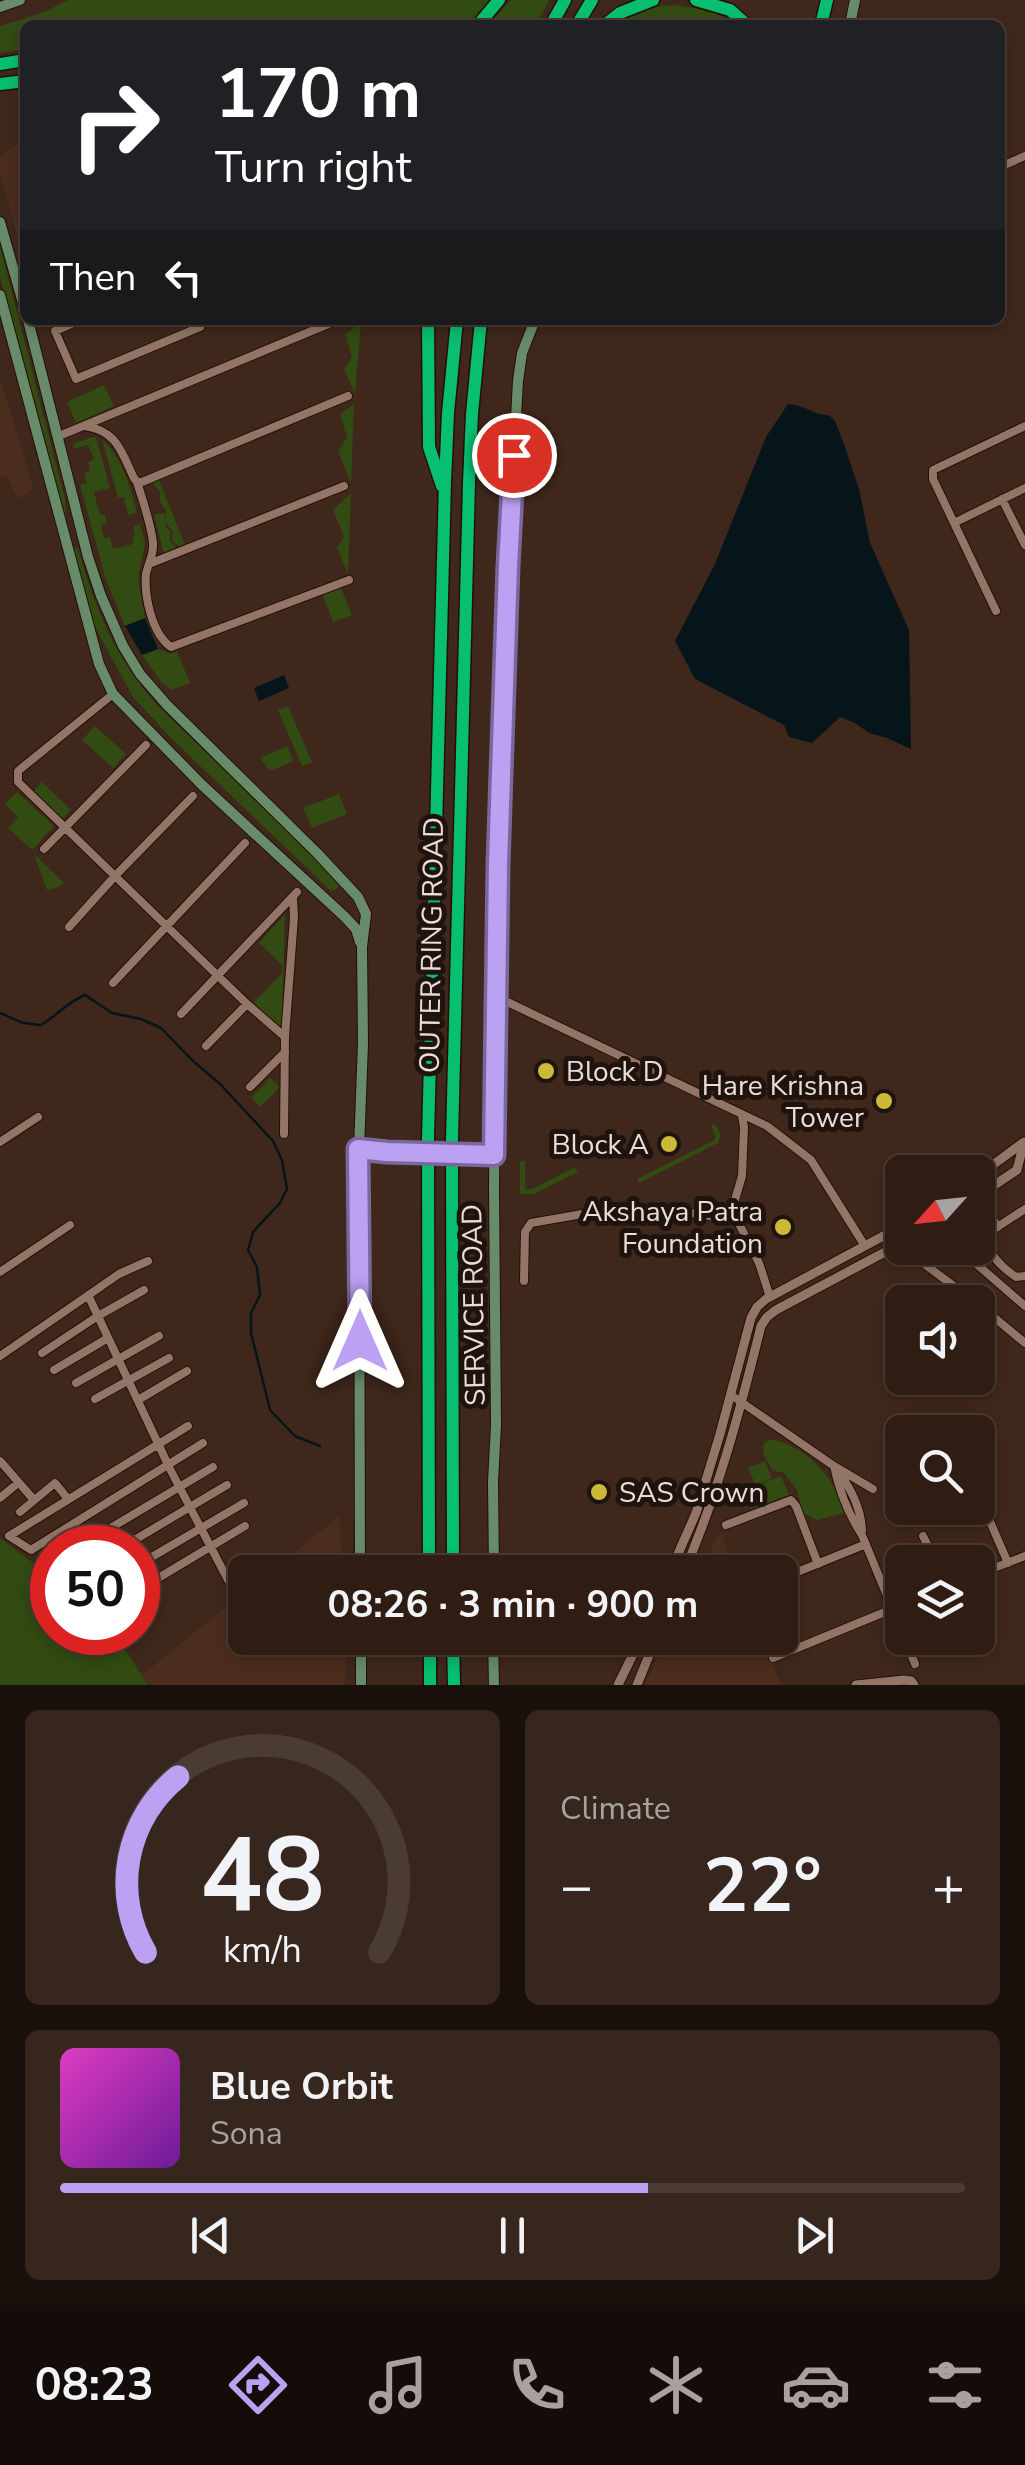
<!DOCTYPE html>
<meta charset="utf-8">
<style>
:root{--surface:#2f1d14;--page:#37261d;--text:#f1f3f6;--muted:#a7a2a0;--line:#4a3b34;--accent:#bca0f2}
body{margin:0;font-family:"Nunito Sans",sans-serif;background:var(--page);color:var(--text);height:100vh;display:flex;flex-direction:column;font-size:38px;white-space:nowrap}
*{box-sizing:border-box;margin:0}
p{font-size:32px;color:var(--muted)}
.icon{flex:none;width:55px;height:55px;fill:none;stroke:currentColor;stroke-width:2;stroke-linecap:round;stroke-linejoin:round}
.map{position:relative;height:1685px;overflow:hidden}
.panel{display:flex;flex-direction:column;gap:25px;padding:25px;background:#1a100b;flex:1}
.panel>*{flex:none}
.top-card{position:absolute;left:20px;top:20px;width:985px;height:305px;border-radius:15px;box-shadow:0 5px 15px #0003,0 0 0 2px var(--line);background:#202124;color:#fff;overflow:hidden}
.needle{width:65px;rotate:243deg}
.tools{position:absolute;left:885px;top:1155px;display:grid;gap:20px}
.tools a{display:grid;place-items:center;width:110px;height:110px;border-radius:15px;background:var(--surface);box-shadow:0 5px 15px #0003,0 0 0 2px var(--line);font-size:50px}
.speed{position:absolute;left:30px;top:1525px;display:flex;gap:20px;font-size:50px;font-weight:700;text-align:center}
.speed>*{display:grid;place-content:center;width:130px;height:130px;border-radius:50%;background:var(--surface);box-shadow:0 5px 15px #0003,0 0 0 2px var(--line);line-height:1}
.speed .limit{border:15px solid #d22;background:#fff;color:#111}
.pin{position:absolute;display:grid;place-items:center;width:85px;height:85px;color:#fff;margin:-42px;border:5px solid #fff;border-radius:50%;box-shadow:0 2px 10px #0007}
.me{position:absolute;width:110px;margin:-55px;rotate:0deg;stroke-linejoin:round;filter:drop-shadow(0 0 8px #0008)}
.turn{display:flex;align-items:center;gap:35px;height:210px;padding:0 30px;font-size:45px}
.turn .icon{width:130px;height:130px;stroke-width:2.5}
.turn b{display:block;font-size:70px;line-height:85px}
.then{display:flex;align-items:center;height:95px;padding:0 30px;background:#0003;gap:20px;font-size:38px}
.big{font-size:75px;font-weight:700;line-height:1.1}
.panel .tile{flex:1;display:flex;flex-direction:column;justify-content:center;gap:15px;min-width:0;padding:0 35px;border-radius:15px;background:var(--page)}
.panel .dial{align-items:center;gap:0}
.dial svg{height:260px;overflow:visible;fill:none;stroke:var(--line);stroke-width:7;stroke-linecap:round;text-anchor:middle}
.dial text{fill:var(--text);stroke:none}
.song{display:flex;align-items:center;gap:30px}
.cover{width:120px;height:120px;border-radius:15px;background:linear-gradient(135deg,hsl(310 70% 55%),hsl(280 70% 35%))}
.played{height:10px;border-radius:5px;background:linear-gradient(90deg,var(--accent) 65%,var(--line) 65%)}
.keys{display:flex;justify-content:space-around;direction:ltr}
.heat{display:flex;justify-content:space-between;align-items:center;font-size:55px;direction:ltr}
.panel .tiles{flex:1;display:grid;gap:25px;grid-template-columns:1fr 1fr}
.tile:last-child{grid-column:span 2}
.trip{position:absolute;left:228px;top:1555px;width:570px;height:100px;border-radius:15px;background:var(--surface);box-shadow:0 5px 15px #0003,0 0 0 2px var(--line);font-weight:700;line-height:100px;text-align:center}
.tab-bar{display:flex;height:160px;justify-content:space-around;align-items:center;background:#130c08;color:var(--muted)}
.tab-bar .icon{width:70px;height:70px}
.tab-bar .current{color:var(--accent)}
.tab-bar b{font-size:45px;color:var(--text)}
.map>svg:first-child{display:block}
.built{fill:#4b2d1d}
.green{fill:#314b12}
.water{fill:#06151a}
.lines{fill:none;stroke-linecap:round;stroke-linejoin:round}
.stream{stroke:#06151a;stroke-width:2.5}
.minor-casing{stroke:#250f05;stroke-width:10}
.tertiary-casing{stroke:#250f05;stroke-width:11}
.secondary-casing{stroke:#250f05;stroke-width:12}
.motorway-casing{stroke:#250f05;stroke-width:15}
.minor{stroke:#927567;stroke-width:8}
.tertiary{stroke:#927567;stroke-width:9}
.secondary{stroke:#688b6a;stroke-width:10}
.motorway{stroke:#07be71;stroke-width:12}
.motorway-bridge-casing{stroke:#250f05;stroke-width:15;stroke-linecap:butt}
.motorway-bridge{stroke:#07be71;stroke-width:12}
.route-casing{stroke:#7a689d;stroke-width:25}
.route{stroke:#bca0f2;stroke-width:18}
.poi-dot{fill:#cdb938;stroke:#1e130e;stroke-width:4}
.labels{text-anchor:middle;stroke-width:10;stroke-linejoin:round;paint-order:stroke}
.street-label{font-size:28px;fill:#ecdcd4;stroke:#1e130e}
.poi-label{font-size:28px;fill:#ecdcd4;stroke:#1e130e;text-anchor:end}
</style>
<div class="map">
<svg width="1025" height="1685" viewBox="0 0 1025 1685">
<rect width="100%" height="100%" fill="#3f271b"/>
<path class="built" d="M22 142H25V238L18 239 0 171V156Z
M0 378 34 489 18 499 6 475 0 477Z
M339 1516 343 1572H269Z
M720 1532 736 1572H700Z
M245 1592V1638H346L345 1685H148L142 1675Z
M668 1638H762L781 1685H644Z"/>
<path class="green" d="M68 0H491L471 25H25V49L0 53V26L46 11Z
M511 0H549L536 25H488Z
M675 5C697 8 718 11 735 25H613C632 10 652 7 675 5Z
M0 246 60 480 65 499 66 519 63 520 0 277Z
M361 324 355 394 344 369 352 357 345 334Z
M104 385 114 406 76 423 67 402Z
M354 404 351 484 338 451 347 438 340 414Z
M92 437H96L110 488 94 492 100 515H105L107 523 101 525 104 538 110 537 113 549 133 544V537L135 536 133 526 140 524 145 544 138 579 145 618 125 626 106 580 80 485 87 483 84 473 90 471 88 462 94 459 88 445 74 449 73 444Z
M102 439C122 457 131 488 137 513L128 515 124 497 118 498Z
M159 480 185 545 181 548 172 541 173 532 165 521 166 510 160 502V492L153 483Z
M351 493 348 574 337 548 344 536 333 510Z
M164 513 166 528 171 532 170 541 178 549 164 554 154 515Z
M68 544 78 549C95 608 116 660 158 706L338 880 339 885 336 889 331 891 174 741 133 697 96 629Z
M340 586 352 615 333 622 322 593Z
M158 649 170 654 177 651 190 683 172 690 162 683 142 655Z
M288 706 312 762 302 766 278 710Z
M95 726 126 754 113 768 82 740Z
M287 746 294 761 270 771 260 758Z
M42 782 71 810 61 820 32 793Z
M17 792 54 826 32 850 8 828 18 817 5 804Z
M339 794 347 814 312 828 303 808Z
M34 854 64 883 57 888 47 890Z
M285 914 282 1028 253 1003 282 973V965L259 943Z
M270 1078 280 1087 260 1107 251 1098Z
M715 1124 721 1135 718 1143 639 1183 637 1179 714 1140 716 1136 711 1126Z
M520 1161H525V1189H532L575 1167 578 1172 534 1194H520Z
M770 1439C805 1445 837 1478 844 1513L817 1520 803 1513 797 1490 784 1473 772 1470 763 1453 764 1444Z
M765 1461 772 1478 757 1485 781 1476 789 1495 751 1509 744 1491 756 1486 748 1468Z
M0 1538 52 1577V1632L114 1633 148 1685H0Z"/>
<path class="water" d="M788 404C806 405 813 415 829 415L835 421 845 447 859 489 870 543 909 630 911 749 887 738 869 733 855 723 840 717 812 743 789 737 784 725 695 679 675 641 715 564 766 437Z
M145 618 158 649 142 655 125 626Z
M284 675 289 688 259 701 254 688Z"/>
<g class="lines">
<path class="stream" d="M0 1013 23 1023 41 1025C58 1015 67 1002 85 995L112 1013 141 1019 161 1028 193 1061 220 1084 273 1141 282 1160 287 1189 280 1203 253 1232 248 1250 257 1267 260 1295 251 1313V1333L270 1410 295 1436 320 1446"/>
<g class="minor-casing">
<path id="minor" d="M1002 166 1025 156
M80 320 55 331 76 379 200 327 197 320
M85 426C117 431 121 451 134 478L137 482H142L348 396
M59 436 338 320
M137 482C143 502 151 523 153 543 154 555 148 564 146 574 144 596 152 634 171 647L349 580
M1002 499 1025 545
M954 523 1025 488
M149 564 344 486
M996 611 933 479V470L1025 426
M113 694 18 771V782L247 1004 285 1037
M44 849 146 745
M69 927 115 876 193 796
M113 983 245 843
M497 997 767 1126 811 1160 865 1246
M181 1014 297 892
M206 1046 247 1004
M250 1087 285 1052
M742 1116 744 1127 742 1176 732 1210 759 1263 770 1297
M284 1134 285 1037 294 917 293 898
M0 1142 38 1117
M979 1196 998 1227
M978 1229C990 1251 994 1262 1016 1277L1025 1276
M982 1237 1025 1209
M899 1245 975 1302
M958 1248 1025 1306
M0 1272 70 1225
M524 1281 525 1232 531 1223 611 1209 648 1219 695 1213 719 1218 732 1210
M88 1295 170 1469 228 1580
M978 1304 1025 1343
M42 1353 98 1316 144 1290
M0 1356 119 1274 148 1261
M54 1370 108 1338
M76 1383 159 1336
M731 1395 834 1466 873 1489
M95 1399 169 1358
M138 1400 187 1371
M188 1426 9 1536 31 1550 203 1443
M0 1461 34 1500
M834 1466C839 1490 849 1515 862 1535L902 1632
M837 1470C850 1487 861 1509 862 1530
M0 1498 18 1483
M982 1503 1008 1563
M20 1512 55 1483 68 1499
M726 1525 791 1500 796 1506 818 1564
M923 1536 936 1562
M77 1548 213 1467
M121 1548 227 1485
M138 1565 244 1503
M978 1574 1025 1556
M780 1579 866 1544
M150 1583 245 1526
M905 1638 915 1664
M773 1658 902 1605"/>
</g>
<g class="tertiary-casing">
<path id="tertiary" d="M978 1176 1024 1142 1017 1170 978 1196
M670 1572 696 1513 720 1434 751 1318 757 1307 766 1299 902 1226
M684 1572C718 1493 740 1411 761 1326L767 1317 776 1310 902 1243
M618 1685 641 1638
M637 1685 656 1638
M856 1685 904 1680 911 1681 914 1685"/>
</g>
<g class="secondary-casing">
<path id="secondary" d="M0 7 20 0
M850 25 855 0
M0 222 25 310
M0 295 99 664 113 694 202 785 345 917 356 929 360 942
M28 320 88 557 101 596 123 646 140 674 167 705 317 853 358 897 366 914 362 947 363 1043 359 1149 360 1572
M359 1149 387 1152 494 1155
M494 1572 493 1482 496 1425 494 1188 497 864 508 566 518 381 522 353 535 320
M361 1638V1685
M493 1638 494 1685"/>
</g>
<g class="motorway-casing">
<path id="motorway" d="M696 0 730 10 747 25
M478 25 499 0
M551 25 565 0
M577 25 592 0
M605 25 620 13 653 0
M821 25 827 0
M0 64 25 60
M0 84 25 81
M428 320 429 447 442 486
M428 1138 445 482 448 413 457 320
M452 1138 469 483 472 414 481 320
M428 1161 429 1572
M452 1161 453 1572
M430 1638V1685
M453 1638 454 1685"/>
</g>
<use href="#minor" class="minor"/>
<use href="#tertiary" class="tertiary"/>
<use href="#secondary" class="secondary"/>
<use href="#motorway" class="motorway"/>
<g class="motorway-bridge-casing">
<path id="motorway-bridge" d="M428 1161V1138
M452 1161V1138"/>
</g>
<use href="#motorway-bridge" class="motorway-bridge"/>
</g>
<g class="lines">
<g class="route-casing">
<path id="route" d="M360 1341 358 1149 387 1152 494 1155 498 864 508 566 514 455"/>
</g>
<use href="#route" class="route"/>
</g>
<g class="poi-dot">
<circle cx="546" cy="1071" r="10"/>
<circle cx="884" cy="1101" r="10"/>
<circle cx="669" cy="1144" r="10"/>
<circle cx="783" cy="1227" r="10"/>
<circle cx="599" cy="1492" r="10"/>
</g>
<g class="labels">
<g class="street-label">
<text transform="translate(431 945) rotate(-89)" y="10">OUTER RING ROAD</text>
<text transform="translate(473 1305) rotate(-91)" y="10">SERVICE ROAD</text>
</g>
<g class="poi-label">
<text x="566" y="1081" text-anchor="start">Block D</text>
<text x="864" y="1095">Hare Krishna<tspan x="864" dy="32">Tower</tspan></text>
<text x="649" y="1154">Block A</text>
<text x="763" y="1221">Akshaya Patra<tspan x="763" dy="32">Foundation</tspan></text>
<text x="619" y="1502" text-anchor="start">SAS Crown</text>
</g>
</g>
</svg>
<div class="tools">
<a><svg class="needle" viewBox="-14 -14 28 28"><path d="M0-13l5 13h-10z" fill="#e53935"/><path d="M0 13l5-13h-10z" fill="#a7a2a0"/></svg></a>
<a><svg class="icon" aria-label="sound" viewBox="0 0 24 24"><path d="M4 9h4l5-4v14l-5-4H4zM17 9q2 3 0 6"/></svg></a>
<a><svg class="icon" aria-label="search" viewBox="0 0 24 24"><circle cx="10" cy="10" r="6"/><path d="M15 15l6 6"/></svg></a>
<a><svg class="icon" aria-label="layers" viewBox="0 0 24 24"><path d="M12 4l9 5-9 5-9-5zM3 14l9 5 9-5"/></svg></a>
</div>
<div class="speed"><div class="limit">50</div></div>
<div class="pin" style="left:514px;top:455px;background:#d93025"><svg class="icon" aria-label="arrive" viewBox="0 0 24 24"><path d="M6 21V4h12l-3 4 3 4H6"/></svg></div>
<svg class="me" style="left:360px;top:1341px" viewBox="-20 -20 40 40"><path d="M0-17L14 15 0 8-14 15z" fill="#bca0f2" stroke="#fff" stroke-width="4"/></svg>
<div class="trip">08:26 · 3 min · 900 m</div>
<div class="top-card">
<div class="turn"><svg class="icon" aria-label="right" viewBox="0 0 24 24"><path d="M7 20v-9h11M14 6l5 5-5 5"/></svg><div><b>170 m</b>Turn right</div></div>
<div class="then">Then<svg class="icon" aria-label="left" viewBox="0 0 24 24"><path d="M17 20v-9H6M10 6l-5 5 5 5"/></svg></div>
</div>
</div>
<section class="panel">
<div class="tiles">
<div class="tile dial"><svg viewBox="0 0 100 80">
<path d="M14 69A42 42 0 1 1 86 69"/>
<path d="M14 69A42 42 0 0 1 24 15" stroke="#bca0f2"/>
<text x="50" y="56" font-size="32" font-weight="700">48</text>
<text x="50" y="72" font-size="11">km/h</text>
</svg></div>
<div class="tile"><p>Climate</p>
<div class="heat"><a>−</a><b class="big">22°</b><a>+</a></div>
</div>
<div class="tile">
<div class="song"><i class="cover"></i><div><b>Blue Orbit</b><p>Sona</p></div></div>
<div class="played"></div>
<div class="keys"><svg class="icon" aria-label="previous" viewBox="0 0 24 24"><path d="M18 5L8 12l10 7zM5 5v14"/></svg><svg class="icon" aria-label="pause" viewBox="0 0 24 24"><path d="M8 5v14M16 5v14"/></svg><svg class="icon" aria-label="next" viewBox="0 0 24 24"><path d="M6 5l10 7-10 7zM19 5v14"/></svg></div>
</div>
</div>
</section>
<nav class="tab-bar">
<b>08:23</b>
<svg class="icon current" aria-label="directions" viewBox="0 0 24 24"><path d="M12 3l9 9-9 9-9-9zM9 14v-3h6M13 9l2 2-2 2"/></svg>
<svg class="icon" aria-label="music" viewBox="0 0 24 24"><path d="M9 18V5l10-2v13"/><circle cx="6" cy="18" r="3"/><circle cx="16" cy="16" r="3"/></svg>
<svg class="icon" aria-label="phone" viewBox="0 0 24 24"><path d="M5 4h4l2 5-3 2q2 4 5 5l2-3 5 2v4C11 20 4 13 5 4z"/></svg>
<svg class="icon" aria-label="climate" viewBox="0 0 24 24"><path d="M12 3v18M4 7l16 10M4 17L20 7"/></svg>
<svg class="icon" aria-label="car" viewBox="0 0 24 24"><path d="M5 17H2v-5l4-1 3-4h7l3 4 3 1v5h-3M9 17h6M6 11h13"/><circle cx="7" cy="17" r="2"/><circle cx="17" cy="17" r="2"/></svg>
<svg class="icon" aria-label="filters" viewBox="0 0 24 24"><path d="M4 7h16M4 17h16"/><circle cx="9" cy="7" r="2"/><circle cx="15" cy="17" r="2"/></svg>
</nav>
